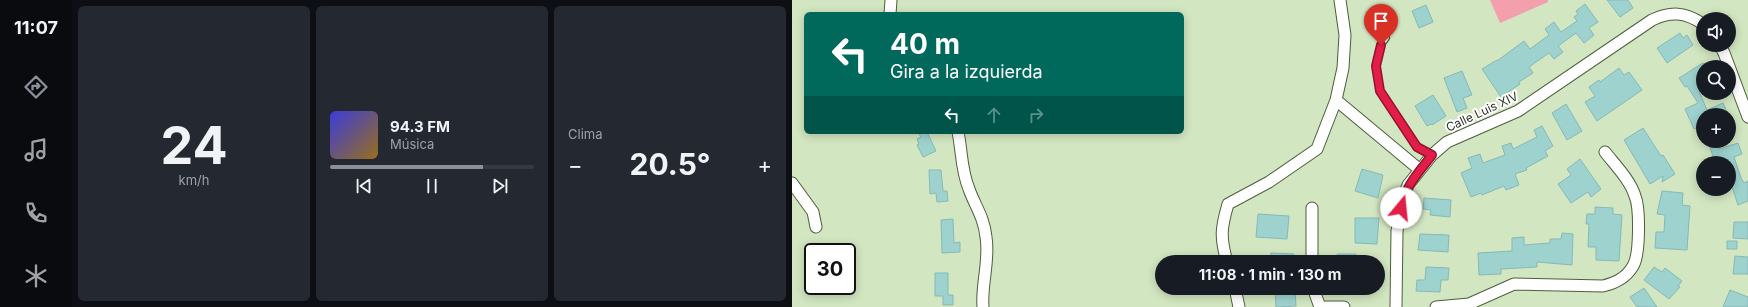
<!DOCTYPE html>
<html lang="es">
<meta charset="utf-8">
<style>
:root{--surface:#171b24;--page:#242831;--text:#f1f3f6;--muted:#9ea1a6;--line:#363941;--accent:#8c9099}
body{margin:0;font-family:Inter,sans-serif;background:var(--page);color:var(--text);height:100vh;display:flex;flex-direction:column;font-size:15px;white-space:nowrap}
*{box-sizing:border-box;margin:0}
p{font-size:13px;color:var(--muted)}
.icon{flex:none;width:22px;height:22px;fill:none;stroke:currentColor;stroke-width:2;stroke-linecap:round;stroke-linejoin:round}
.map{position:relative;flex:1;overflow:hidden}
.drawer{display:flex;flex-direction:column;gap:6px;padding:6px;background:#0d0f14;width:720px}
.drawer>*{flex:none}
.hud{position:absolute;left:12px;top:12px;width:380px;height:122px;border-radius:6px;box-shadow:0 2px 10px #0003;background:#00695c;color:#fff;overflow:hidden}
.fabs{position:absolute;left:904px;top:12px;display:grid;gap:8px}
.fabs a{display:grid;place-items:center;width:40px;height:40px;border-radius:50%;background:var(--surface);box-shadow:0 2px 10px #0003;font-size:20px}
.speed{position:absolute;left:12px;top:243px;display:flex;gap:8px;font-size:20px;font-weight:700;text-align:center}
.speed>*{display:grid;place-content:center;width:52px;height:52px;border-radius:50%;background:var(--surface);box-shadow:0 2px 10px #0003;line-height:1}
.speed .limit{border:2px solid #111;border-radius:6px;background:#fff;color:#111}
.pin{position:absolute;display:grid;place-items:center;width:34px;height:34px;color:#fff;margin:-41px -17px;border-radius:50% 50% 50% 0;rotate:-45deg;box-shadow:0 0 4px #0007}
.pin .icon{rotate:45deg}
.me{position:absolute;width:44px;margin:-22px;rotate:17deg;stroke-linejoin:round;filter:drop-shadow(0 0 3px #0008)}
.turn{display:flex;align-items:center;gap:14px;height:84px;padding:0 20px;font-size:18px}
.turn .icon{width:52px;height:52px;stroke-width:2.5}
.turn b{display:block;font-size:28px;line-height:34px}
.lanes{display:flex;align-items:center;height:38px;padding:0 20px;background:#0003;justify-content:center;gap:20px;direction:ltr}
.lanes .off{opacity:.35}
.big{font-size:30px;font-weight:700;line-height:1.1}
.drawer .tile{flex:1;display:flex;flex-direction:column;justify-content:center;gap:6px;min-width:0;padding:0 14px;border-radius:6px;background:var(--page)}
.drawer .dial{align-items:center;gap:0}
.dial b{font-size:52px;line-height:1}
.song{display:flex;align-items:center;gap:12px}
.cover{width:48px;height:48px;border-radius:6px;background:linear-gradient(135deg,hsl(240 70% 55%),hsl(40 70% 35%))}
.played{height:4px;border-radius:2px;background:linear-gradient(90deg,var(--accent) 75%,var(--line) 75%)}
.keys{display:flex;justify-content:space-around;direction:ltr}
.heat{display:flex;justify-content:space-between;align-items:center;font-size:22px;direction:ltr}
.drawer .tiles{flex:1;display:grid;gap:6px;grid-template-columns:repeat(3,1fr)}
.trip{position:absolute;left:363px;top:255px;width:230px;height:40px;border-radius:20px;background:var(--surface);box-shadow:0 2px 10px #0003;font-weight:700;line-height:40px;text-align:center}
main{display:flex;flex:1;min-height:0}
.tab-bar{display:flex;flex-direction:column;width:72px;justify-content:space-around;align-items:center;background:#090b0e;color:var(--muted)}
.tab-bar .icon{width:28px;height:28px}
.tab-bar .current{color:var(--accent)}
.tab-bar b{font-size:18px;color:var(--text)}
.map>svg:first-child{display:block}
.green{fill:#f3a0ac}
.building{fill:#9ed2ce;stroke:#86b9b6}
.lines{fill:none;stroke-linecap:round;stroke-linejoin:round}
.lane-casing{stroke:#4d5e3e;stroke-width:8}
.street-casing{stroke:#4d5e3e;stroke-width:13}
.lane{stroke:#fff;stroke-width:5.5}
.street{stroke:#fff;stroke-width:11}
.route-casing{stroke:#92132f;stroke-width:10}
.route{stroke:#e11d48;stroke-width:7}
.labels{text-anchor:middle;stroke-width:4;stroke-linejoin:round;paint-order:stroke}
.street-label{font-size:12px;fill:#2c3325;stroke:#fff}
</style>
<main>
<nav class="tab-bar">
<b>11:07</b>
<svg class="icon current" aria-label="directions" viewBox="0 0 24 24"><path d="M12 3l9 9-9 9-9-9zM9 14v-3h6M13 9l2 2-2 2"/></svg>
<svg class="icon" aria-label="music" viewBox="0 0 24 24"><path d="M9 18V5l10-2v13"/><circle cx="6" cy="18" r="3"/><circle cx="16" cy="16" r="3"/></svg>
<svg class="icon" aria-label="phone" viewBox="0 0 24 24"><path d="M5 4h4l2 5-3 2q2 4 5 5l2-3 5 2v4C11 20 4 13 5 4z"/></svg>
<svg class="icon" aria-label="climate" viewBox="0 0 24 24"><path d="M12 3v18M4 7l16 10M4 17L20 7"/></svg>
</nav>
<section class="drawer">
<div class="tiles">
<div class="tile dial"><b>24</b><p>km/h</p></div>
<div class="tile">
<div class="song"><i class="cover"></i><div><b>94.3 FM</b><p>Música</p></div></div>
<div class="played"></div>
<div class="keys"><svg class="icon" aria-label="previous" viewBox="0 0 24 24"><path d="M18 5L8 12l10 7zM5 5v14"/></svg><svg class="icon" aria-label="pause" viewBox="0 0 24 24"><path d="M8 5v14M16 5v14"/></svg><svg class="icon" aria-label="next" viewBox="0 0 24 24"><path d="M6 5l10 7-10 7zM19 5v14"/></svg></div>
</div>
<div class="tile"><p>Clima</p>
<div class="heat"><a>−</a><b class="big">20.5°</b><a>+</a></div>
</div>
</div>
</section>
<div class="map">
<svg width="956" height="307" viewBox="0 0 956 307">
<rect width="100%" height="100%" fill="#d2e6c1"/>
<path class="green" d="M698 0H756V2L708 23Z"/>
<path class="building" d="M815 0H836L841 8 828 17Z
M793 4 806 22 797 28 802 35 792 43 784 33 766 46 771 52 762 59 757 53 737 67 741 73 727 82 728 84 709 97 690 69 705 60V61L732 41 738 49 757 35 753 29 762 22 769 32 785 21 782 17 786 14 784 11Z
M634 5 641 22 627 28 620 11Z
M888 33 891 38 895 35 901 45 875 63 865 48Z
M911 63V88L907 91 915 110 931 103 935 112 928 115H911V125L902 129 893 109 906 103 895 86 893 87 887 78Z
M827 68 832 75 837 72 850 90 805 121 793 102 803 96 797 87 807 80 808 82Z
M670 71 680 95 671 98 675 108 665 112 652 78Z
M641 95 654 116 640 125 639 124 635 126 623 106Z
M774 104 790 131 775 140 760 113Z
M750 126 761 146 753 151 756 156 734 168 735 170 723 174 727 185 714 190 712 186 690 195 689 193 679 197 669 173 680 168 676 158 688 154 691 163 713 155 710 146 719 143 721 149 745 137 742 130Z
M851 128 869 156 871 155 883 174 870 182 871 176 858 184 832 140Z
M126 132H135L144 151 131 157 125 145 127 144 125 139 129 137Z
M946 143 950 154 942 157 949 178 952 183 956 181V201L946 205 937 178V163H923L918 147 926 144 927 149Z
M788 159 809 189 799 197 796 192 779 203 766 184 779 175 775 169Z
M570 169 591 175 586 198 563 191Z
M137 170H149L151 191H155L156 201 145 202 144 193 138 194Z
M870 191 891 193 890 205 898 206 895 250 863 248 864 232H872L873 215 865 214Z
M632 198 659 200 658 217 638 215 639 210 631 209Z
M803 207 821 208V214L830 215 827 261 804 260V247H796L797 224H794L795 214H803Z
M466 214 497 216 495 239 464 237Z
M563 218H587L585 244 563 243Z
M161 219 162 243 168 242V252L150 253 149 220Z
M942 222H956V239L941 238Z
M770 233 781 234 780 265 745 262V267L709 269V274L687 275 686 253 720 251V238L732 237V245L758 243V239H769Z
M628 234 657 235 656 252 626 250Z
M935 241H945V249H935Z
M479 253 502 254V262H478Z
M545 254H564V262H545Z
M943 256 956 257V274H941Z
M634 267 657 268 656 280H649L648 292 624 291 625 280H633Z
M862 267 870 272 873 268 890 281 886 286 888 287 877 299 852 280Z
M143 273H156V295H161V305H151V296H143Z
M852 288 865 307H845L838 297Z
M503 290 504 306 484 307 483 291Z
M938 290 956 297V307H931Z"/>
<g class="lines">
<g class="lane-casing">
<path id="lane" d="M594 38 589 45 584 65 588 91 625 147 640 155"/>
</g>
<g class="street-casing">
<path id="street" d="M98 14 99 0
M928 45 932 53 956 117
M544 100 628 170
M166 132C170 151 169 170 177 189 183 206 192 217 194 237 198 261 189 284 191 307
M0 183 21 212 24 227
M520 208V262
M435 262C428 237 429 228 436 204L477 182 525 149 544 100 551 68 553 35 548 0
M443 288 447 307
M521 288 528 307
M528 307H552
M604 307 605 231 611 198 616 185 640 155 655 142 726 111 860 20C879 11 893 12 911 24
M644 307 677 304 722 284 811 286C824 283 834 278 841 266 848 255 848 208 843 196 838 180 824 166 813 152"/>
</g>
<use href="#lane" class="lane"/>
<use href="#street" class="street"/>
</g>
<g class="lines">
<g class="route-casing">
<path id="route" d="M589 45 584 66 588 91 625 147 640 155C627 172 613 186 609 208"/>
</g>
<use href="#route" class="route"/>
</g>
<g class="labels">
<g class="street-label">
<text transform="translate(690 112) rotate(-25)" y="4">Calle Luis XIV</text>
</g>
</g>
</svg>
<div class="fabs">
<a><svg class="icon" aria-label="sound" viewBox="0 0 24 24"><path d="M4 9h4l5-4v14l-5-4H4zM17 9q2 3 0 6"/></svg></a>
<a><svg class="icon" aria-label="search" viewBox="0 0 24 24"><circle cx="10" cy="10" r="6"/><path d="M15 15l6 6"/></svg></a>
<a>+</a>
<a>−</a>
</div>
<div class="speed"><div class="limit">30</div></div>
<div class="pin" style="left:589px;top:45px;background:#d93025"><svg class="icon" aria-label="arrive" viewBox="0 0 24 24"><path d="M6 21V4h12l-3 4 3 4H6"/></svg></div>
<svg class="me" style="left:609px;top:208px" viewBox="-20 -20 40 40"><circle r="19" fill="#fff"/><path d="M0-13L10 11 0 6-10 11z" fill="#e11d48"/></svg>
<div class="trip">11:08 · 1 min · 130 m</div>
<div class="hud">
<div class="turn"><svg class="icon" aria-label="left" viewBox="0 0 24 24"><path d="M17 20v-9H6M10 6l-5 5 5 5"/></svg><div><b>40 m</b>Gira a la izquierda</div></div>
<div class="lanes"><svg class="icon" aria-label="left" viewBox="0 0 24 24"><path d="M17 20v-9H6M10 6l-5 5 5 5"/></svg><svg class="icon off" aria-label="ahead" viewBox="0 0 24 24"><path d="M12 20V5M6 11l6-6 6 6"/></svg><svg class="icon off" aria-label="right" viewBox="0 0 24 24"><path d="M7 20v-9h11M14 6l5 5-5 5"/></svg></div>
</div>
</div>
</main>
